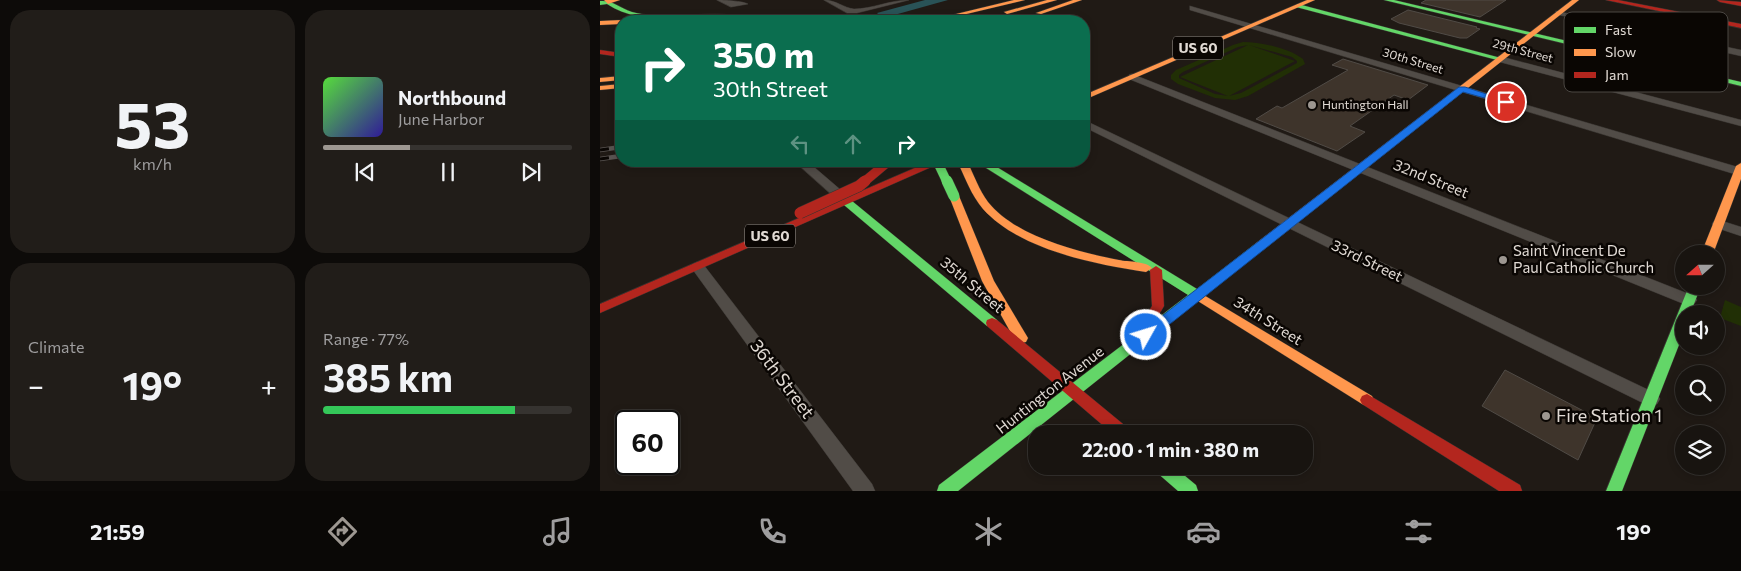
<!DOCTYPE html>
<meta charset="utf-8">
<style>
:root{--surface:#181410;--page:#211d19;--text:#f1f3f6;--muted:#9f9e9f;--line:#363330;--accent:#9d9791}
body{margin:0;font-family:Commissioner,sans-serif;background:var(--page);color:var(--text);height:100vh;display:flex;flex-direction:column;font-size:19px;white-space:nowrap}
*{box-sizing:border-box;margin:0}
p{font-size:16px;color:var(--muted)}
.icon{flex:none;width:28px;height:28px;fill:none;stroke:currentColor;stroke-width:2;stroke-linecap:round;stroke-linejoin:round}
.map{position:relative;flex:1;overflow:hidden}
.sheet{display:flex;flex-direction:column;gap:10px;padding:10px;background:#0d0b09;width:600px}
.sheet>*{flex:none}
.banner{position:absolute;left:15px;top:15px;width:475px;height:152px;border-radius:20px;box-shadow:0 2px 8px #0003,0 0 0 1px var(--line);background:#0b6e4f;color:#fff;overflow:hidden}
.needle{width:32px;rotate:249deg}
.buttons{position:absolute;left:1075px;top:245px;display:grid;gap:10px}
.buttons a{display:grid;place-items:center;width:50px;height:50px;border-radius:50%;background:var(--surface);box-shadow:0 2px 8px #0003,0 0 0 1px var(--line);font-size:25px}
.speed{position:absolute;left:15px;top:410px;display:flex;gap:10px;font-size:25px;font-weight:700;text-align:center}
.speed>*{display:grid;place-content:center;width:65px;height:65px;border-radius:50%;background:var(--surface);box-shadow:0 2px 8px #0003,0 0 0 1px var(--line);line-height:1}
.speed .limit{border:2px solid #111;border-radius:8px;background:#fff;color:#111}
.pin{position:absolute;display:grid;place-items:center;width:42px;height:42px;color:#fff;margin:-21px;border:2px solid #fff;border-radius:50%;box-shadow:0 1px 5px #0007}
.me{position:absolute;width:55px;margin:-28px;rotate:51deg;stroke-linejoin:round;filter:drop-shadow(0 0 4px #0008)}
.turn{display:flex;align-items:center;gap:18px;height:105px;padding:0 15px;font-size:22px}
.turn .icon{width:65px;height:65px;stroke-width:2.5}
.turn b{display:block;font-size:35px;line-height:42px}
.lanes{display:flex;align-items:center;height:48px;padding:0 15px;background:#0003;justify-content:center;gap:25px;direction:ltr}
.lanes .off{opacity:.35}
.big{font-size:38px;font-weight:700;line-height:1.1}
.sheet .card{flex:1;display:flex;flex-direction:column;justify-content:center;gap:8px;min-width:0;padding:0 18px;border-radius:20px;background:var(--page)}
.sheet .dial{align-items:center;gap:0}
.dial b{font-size:65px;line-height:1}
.song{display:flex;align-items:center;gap:15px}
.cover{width:60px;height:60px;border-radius:8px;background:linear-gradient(135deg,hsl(110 70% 55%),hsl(250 70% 35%))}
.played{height:5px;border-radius:2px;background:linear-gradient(90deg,var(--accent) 35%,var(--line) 35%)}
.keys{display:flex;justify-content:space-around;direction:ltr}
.heat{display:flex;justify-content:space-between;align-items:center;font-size:28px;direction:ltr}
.charge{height:8px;border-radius:4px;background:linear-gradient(90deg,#34c759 77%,var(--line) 0)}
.sheet .tiles{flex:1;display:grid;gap:10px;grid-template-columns:repeat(2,1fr)}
.trip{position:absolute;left:428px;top:425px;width:285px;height:50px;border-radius:20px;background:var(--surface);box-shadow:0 2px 8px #0003,0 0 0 1px var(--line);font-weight:700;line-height:50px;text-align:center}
.tab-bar{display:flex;height:80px;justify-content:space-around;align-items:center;background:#0a0806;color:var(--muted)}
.tab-bar .icon{width:35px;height:35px}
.tab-bar .on{color:var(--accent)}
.tab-bar b{font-size:22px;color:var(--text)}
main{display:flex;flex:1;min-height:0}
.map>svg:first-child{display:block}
.green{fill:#212f05;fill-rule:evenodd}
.water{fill:#295357}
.building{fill:#3e342b;stroke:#504b46}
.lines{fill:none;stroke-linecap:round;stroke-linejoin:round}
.street-casing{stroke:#383430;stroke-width:1}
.fast-casing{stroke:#383430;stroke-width:1}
.slow-casing{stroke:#383430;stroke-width:1}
.jam-casing{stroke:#383430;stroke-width:1}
.street{fill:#514c47;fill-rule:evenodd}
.fast{fill:#63d668;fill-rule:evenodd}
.slow{fill:#ff974d;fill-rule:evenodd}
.jam{fill:#b3261e;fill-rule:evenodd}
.rail-casing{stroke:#5b5653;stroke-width:4.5}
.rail{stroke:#0a0603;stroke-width:3;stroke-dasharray:9;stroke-linecap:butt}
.fast-bridge-far1-casing{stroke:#383430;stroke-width:10;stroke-linecap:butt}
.fast-bridge-casing{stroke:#383430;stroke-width:12;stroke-linecap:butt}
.jam-bridge-far1-casing{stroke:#383430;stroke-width:10;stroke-linecap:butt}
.jam-bridge-casing{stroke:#383430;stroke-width:12;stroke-linecap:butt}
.fast-bridge-far1{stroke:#63d668;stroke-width:9}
.fast-bridge{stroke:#63d668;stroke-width:11}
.jam-bridge-far1{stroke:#b3261e;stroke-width:9}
.jam-bridge{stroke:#b3261e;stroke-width:11}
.route{fill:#1a73e8;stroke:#114b97}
.poi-dot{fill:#9d9791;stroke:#0a0603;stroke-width:2}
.labels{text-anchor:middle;stroke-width:5;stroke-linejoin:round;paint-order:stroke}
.far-street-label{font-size:12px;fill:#e1dad4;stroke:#0a0603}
.far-poi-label{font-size:12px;fill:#e1dad4;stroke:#0a0603;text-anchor:start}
.shield{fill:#0a0603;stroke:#a09a95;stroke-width:1}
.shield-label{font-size:14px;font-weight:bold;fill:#e1dad4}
.street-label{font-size:15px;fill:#e1dad4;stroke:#0a0603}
.poi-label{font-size:15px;fill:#e1dad4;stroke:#0a0603;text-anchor:start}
.near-street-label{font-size:18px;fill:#e1dad4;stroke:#0a0603}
.near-poi-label{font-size:18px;fill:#e1dad4;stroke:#0a0603;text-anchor:start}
.key{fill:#0a0603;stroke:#4a4642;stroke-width:1}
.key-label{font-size:14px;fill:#e1dad4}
</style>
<main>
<section class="sheet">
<div class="tiles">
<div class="card dial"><b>53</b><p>km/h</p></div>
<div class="card">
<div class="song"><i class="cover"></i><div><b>Northbound</b><p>June Harbor</p></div></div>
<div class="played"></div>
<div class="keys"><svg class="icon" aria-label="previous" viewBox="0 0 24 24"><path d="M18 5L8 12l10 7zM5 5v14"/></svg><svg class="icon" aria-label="pause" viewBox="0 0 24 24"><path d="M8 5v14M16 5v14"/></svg><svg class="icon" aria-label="next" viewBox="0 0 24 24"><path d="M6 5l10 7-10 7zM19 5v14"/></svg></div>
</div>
<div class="card"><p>Climate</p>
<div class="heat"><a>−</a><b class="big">19°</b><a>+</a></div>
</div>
<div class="card"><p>Range · 77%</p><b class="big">385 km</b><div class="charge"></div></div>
</div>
</section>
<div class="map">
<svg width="1141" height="491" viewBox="0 0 1141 491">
<rect width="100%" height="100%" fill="#201a15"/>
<path class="green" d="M643 42C661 42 688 48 703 59L705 64 648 96 635 100 615 98 578 84 571 79V75L576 70 633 45ZM648 45 580 77 628 96 615 94 579 78V75L583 72 638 47ZM649 45 692 57 697 61V63L641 93 629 96 695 61Z
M1125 300 1141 307V326L1120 318Z"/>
<path class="water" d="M325 0H348L287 17H281L277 13Z"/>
<path class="building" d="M826 0H906L880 17 821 3Z
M808 10 877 27 876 28 880 29 867 38H860L799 23 791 19Z
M743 59 828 85 808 100 794 95 750 126 765 132 737 151 656 119 677 106 682 108 748 70 732 65Z
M905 370 997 418 978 460 882 406Z"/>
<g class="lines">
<g class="street-casing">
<path id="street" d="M117 0C124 0 143 1 148 4L131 7Z
M224 0C236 0 244 8 254 9 272 9 290 0 309 0L257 13H247Z
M590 6 1141 168V176L590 10Z
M956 11 1141 50V56L959 15H956Z
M899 56 1141 120V126L896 61 895 59Z
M532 74 1094 296 1097 300 1094 304 1089 305 1084 304 529 79V75Z
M484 120 1057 394 1060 399 1057 404 1051 406 1045 404 484 127Z
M194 161H207L249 197 251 200 249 203H241Z
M1119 220 1141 227V236L1114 227 1112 224 1114 221Z
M98 262 103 264 272 484 275 491H253L93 270 91 267 93 264Z"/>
</g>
<g class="fast-casing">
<path id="fast" d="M784 0H794L1141 82V86Z
M0 1C13 0 20 8 32 12 39 14 47 15 55 15 81 17 138 9 159 21 144 22 128 18 113 18 76 17 39 25 7 4L0 5Z
M698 4 901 58 903 59 897 60 696 7 695 6Z
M375 161H387L597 289 655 244H663L665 247 358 491H337L339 485 588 295Z
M248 200 252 201 397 320 398 323 397 326H387L244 205 243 203 244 201Z
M1089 286H1101L1090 314H1084V332L1022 491H1006Z
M553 466H573L596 485 598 491H578L555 471Z"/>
</g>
<g class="slow-casing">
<path id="slow" d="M4 0H20L8 4Z
M414 0H425L337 21H327Z
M447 0H457L407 14 404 12Z
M473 0H482L441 14 436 13Z
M707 0H715L484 100V95Z
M972 0H979L663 250H655L653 247 655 244Z
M0 21 21 20 24 21H21V24L0 25Z
M21 76V80L0 82V78Z
M21 84V88L0 90V86Z
M357 161H367C374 175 379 190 388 202 416 237 478 252 519 260 528 262 546 261 552 268L546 272C494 264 420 250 383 209 371 195 365 177 357 161Z
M1141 163V179L1113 254H1101L1136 166Z
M354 193 359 196 394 281 428 338 426 342 421 343 416 342 382 281 349 196Z
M597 291 772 396 774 400 772 404 767 406 762 404 593 298 591 295 593 292Z"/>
</g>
<g class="jam-casing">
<path id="jam" d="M1006 0H1018L1141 24V28Z
M1117 0 1141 2V6L1120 2Z
M129 16 131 17V19L37 21 40 19Z
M0 50 21 53V57L0 54Z
M331 161H345L0 313V304Z
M556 266 562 270 564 306 547 335 542 337 537 335 535 332 552 306 550 270Z
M392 318 397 320 529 429 532 434H513L387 326 386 323 387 320Z
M767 394 920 485 922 491H899L762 404 760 400 762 396Z"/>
</g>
<use href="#street" class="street"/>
<use href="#fast" class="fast"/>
<use href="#slow" class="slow"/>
<use href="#jam" class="jam"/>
<g class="rail-casing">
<path id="rail" d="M0 150 21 147
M0 159 21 156"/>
</g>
<use href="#rail" class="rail"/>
<g class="fast-bridge-far1-casing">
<path id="fast-bridge-far1" d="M337 161 347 182"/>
</g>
<g class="fast-bridge-casing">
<path id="fast-bridge" d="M347 181 354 196"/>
</g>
<g class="jam-bridge-far1-casing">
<path id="jam-bridge-far1" d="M264 182 289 161"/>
</g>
<g class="jam-bridge-casing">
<path id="jam-bridge" d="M200 213 259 186 265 181"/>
</g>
<use href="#fast-bridge-far1" class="fast-bridge-far1"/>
<use href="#fast-bridge" class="fast-bridge"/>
<use href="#jam-bridge-far1" class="jam-bridge-far1"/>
<use href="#jam-bridge" class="jam-bridge"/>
</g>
<path class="route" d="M859 87H865L911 102 906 104 863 92 551 339H541L539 335 541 332Z"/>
<g class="poi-dot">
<circle cx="712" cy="105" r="5"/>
<circle cx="903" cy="260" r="5"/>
<circle cx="946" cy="416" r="5"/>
</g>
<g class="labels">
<g class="far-street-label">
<text transform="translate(923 51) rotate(15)" y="4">29th Street</text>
<text transform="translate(813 61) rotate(17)" y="4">30th Street</text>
</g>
<g class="far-poi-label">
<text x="722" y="109">Huntington Hall</text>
</g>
<g class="shield">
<rect x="573" y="36.5" width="50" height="23" rx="4"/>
<rect x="145" y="224.5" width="50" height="23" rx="4"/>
</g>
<g class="shield-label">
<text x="598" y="53">US 60</text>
<text x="170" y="241">US 60</text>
</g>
<g class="street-label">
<text transform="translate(831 179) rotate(22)" y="5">32nd Street</text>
<text transform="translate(767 261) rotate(26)" y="5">33rd Street</text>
<text transform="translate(372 285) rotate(40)" y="5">35th Street</text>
<text transform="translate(668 321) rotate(32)" y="5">34th Street</text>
<text transform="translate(450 390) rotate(-38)" y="5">Huntington Avenue</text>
</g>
<g class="poi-label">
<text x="913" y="256">Saint Vincent De<tspan x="913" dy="17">Paul Catholic Church</tspan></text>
</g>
<g class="near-street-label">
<text transform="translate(182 379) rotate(53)" y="6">36th Street</text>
</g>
<g class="near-poi-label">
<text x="956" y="422">Fire Station 1</text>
</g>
</g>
<rect x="964" y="12" width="164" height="80" rx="8" class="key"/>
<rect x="974" y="27" width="22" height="6" fill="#63d668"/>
<rect x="974" y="49" width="22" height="7" fill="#ff974d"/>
<rect x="974" y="72" width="22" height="6" fill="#b3261e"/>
<g class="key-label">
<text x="1005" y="35">Fast</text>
<text x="1005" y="57">Slow</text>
<text x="1005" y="80">Jam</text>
</g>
</svg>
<div class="buttons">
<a><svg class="needle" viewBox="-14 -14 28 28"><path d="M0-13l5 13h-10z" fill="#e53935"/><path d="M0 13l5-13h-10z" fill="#9f9e9f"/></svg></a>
<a><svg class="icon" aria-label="sound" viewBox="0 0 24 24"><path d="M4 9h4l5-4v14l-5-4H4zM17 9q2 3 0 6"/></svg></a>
<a><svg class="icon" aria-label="search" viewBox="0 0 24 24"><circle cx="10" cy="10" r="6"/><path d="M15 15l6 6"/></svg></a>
<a><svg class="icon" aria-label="layers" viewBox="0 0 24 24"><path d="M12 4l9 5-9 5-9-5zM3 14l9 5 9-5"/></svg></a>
</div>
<div class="speed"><div class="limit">60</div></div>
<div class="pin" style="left:906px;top:102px;background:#d93025"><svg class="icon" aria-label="arrive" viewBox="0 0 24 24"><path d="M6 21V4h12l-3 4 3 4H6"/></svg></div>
<svg class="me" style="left:546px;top:335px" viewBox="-20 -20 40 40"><circle r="17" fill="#1a73e8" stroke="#fff" stroke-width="3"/><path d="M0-11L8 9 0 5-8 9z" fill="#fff"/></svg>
<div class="trip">22:00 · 1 min · 380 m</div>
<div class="banner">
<div class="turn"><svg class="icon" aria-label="right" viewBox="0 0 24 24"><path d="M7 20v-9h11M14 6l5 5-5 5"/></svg><div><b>350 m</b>30th Street</div></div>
<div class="lanes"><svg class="icon off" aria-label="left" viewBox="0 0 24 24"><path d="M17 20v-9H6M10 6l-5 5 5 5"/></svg><svg class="icon off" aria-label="ahead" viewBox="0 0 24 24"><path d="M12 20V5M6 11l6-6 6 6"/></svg><svg class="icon" aria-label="right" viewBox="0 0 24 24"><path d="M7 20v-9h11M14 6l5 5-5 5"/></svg></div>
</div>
</div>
</main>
<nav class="tab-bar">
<b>21:59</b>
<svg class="icon on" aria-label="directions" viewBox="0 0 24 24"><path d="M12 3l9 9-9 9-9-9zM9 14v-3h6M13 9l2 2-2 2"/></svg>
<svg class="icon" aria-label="music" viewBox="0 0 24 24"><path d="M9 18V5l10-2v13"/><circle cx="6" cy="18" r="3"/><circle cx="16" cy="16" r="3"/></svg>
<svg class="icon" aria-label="phone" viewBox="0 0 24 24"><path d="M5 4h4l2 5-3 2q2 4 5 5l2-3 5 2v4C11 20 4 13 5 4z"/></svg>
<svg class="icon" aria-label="climate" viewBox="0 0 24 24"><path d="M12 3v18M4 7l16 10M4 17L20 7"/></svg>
<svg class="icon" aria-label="car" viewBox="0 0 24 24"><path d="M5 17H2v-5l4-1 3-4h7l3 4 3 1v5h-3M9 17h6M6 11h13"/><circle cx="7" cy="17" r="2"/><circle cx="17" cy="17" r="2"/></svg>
<svg class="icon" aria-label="filters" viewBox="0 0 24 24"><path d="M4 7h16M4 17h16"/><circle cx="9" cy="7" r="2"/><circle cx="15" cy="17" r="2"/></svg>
<b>19°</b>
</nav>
